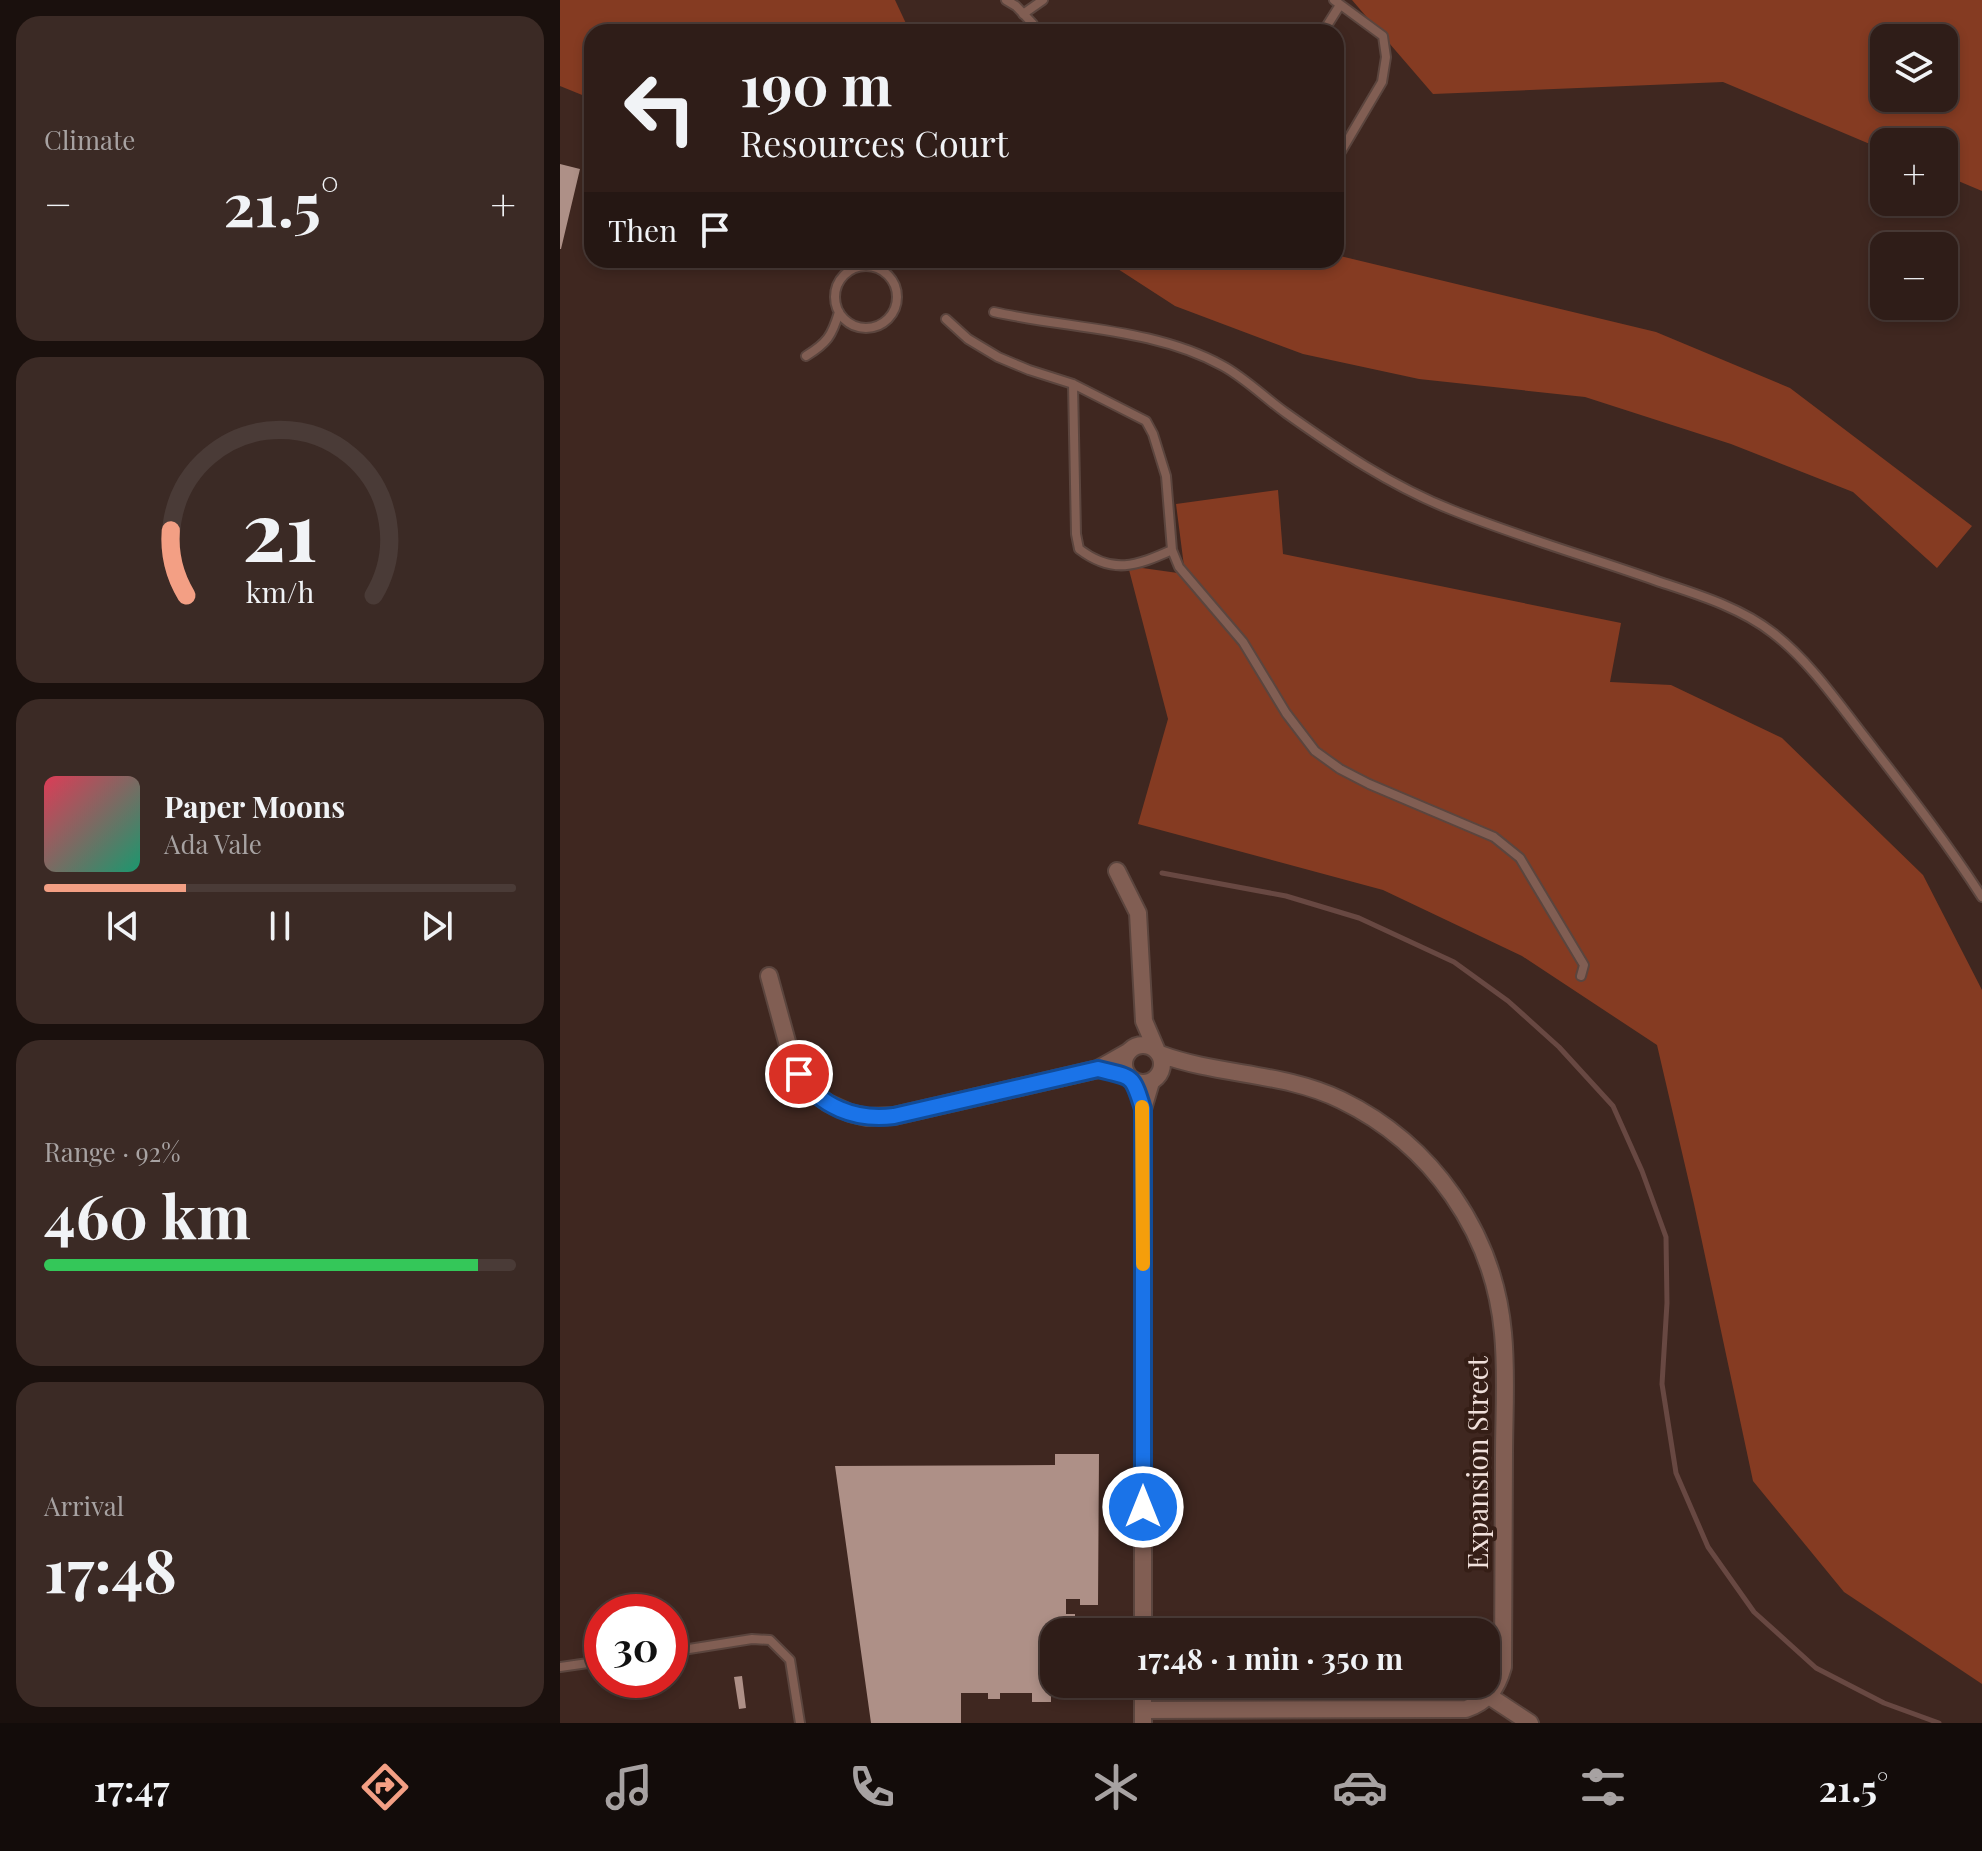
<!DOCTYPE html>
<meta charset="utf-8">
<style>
:root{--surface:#2f1d18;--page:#3b2a25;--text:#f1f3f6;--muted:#a7a2a2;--line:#4a3b37;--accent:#f39f84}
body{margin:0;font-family:"Playfair Display",serif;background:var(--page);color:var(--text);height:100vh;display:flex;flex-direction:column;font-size:30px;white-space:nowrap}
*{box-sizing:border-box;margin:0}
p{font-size:26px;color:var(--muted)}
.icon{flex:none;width:44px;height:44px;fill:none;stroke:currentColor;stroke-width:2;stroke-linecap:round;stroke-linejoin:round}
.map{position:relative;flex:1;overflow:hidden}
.sheet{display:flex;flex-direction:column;gap:16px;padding:16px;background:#1a100d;width:560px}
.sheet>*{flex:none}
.top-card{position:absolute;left:24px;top:24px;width:760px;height:244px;border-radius:24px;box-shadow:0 4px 12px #0003,0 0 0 2px var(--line);background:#2f1d18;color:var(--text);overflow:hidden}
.fabs{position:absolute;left:1310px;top:24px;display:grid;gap:16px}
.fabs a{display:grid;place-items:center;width:88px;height:88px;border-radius:16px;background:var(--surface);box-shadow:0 4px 12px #0003,0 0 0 2px var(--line);font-size:40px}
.speed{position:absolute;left:24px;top:1594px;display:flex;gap:16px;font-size:40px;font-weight:700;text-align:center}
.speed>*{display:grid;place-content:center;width:104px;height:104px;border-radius:50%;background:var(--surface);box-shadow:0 4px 12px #0003,0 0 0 2px var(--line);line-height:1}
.speed .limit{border:12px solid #d22;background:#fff;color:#111}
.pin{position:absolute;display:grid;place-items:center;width:68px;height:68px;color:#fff;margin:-34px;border:4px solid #fff;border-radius:50%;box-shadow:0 2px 8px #0007}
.me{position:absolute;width:88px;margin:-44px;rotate:0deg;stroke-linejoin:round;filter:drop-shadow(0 0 6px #0008)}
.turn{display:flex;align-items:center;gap:28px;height:168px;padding:0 24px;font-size:36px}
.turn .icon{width:104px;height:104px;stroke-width:2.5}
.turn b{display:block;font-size:56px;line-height:68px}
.then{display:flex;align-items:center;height:76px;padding:0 24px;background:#0003;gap:16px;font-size:30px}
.big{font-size:60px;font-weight:700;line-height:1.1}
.sheet .tile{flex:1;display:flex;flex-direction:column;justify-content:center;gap:12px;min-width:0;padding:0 28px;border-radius:24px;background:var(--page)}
.sheet .dial{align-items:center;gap:0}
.dial svg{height:208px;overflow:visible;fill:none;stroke:var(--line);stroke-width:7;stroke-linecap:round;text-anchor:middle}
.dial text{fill:var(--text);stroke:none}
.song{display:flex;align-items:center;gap:24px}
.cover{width:96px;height:96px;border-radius:12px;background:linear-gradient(135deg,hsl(350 70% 55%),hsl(160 70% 35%))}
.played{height:8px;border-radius:4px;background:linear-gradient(90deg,var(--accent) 30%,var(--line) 30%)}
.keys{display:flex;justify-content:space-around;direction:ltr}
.heat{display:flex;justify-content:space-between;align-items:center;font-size:44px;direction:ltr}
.charge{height:12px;border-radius:6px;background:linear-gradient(90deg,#34c759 92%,var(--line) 0)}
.trip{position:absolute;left:480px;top:1618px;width:460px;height:80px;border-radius:24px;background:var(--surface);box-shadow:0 4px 12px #0003,0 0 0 2px var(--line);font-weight:700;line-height:80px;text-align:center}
.tabs{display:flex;height:128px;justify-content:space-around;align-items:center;background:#130c0a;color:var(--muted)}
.tabs .icon{width:56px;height:56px}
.tabs .on{color:var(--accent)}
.tabs b{font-size:36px;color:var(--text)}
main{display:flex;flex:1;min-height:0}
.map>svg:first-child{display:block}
.forest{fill:#853b22;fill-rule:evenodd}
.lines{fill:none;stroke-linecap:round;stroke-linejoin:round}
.stream{stroke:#684842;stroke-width:5}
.building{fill:#ae9087}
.lane-casing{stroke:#5b453e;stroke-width:12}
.street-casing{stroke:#5b453e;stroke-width:20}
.lane{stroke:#815e53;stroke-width:8}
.street{stroke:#815e53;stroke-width:16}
.route-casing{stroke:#114b97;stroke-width:20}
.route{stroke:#1a73e8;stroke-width:14}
.slow{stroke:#f59e0b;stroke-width:14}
.labels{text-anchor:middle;stroke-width:8;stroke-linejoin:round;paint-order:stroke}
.street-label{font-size:28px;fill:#f0e0db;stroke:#351e16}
</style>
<main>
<section class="sheet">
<div class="tile"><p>Climate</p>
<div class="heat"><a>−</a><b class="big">21.5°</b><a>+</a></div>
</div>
<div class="tile dial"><svg viewBox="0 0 100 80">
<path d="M14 69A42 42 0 1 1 86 69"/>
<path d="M14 69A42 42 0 0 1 8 44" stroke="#f39f84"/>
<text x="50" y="56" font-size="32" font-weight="700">21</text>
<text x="50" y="72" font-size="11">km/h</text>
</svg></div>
<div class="tile">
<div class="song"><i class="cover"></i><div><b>Paper Moons</b><p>Ada Vale</p></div></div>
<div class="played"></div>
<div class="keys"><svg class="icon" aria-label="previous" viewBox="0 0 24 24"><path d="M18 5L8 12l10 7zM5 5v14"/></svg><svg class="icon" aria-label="pause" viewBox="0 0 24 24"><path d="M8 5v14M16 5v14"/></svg><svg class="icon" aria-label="next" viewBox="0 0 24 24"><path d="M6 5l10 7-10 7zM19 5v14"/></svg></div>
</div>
<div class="tile"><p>Range · 92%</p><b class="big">460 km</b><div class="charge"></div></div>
<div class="tile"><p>Arrival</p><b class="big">17:48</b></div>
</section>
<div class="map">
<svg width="1422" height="1723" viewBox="0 0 1422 1723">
<rect width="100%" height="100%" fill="#3f2720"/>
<path class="forest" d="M0 0H335L350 32H32V99L0 86Z
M792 0H1422V191L1384 175V142H1324V150L1163 82 873 94ZM1324 38H1384V98H1324Z
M776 255 1096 332 1230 388 1412 526 1377 568 1293 492 1171 444 1025 397 859 379 743 354 615 306 544 260H776Z
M718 490 723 554 1061 623 1050 682 1111 685 1222 738 1363 875 1422 990V1684L1284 1592 1193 1481 1134 1204 1097 1045 962 956 823 890 578 824 608 719 568 566 625 574 616 504Z"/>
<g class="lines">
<path class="stream" d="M602 873 726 896 799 918 894 962 948 1001 999 1047 1053 1106 1082 1171 1106 1237 1107 1303 1102 1384 1116 1473 1148 1547 1194 1612 1256 1668 1324 1703 1379 1723"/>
</g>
<path class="building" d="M0 164 20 169 1 249H0Z
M495 1454H539L538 1605H520V1599H506V1614H515V1632H494V1684H507L506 1693H491V1702H472V1693H440V1699H428V1693H401V1723H311L275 1466 495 1465Z
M182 1676 186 1708 179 1709 174 1677Z"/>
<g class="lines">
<g class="lane-casing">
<path id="lane" d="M446 0 456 6 473 24 472 32
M774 0 823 36 826 57 822 82 776 160
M463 14 483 0
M763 32 780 5
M275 297a31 31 0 1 1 62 0a31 31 0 1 1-62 0Z
M434 312C510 329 594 328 663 366 685 378 705 398 726 413 778 450 831 486 892 510 959 537 1029 557 1097 581 1136 594 1180 607 1213 633 1249 661 1276 700 1304 736 1345 789 1386 841 1422 897
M386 319 408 339 438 357 469 370 513 384 586 421 593 434 606 476 612 550 619 567 683 642 726 713 755 751 780 769 809 784 934 837 960 858 1024 965 1021 976
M246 356C267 343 272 336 279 312
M513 384 516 534 519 549C553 575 576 566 612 550
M110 1652 192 1639 210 1640 230 1660 240 1723
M0 1667 42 1661"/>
</g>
<g class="street-casing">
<path id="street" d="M557 871 578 913 584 1021 596 1049
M209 976 232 1060 239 1074 257 1095 268 1103 290 1113 307 1117 334 1116 538 1069 568 1052
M564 1064a19 19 0 1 1 38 0a19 19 0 1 1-38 0Z
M583 1632V1109L591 1082
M929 1696 970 1723
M583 1710 906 1709C927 1702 937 1689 943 1667 943 1597 944 1526 944 1455 944 1415 947 1373 943 1333 934 1233 872 1144 781 1100 724 1072 659 1076 600 1054
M583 1723V1684"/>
</g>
<use href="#lane" class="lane"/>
<use href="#street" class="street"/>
</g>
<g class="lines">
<g class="route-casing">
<path id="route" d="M239 1074C260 1107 296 1121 334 1116L538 1069C573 1078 572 1073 583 1109V1507"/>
</g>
<use href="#route" class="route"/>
<path class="slow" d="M582 1107 583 1264"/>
</g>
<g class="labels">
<g class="street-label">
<text transform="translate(918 1463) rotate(-90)" y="10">Expansion Street</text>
</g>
</g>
</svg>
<div class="fabs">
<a><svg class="icon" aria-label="layers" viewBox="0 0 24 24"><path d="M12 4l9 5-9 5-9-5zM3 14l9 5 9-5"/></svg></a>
<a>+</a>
<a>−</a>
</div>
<div class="speed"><div class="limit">30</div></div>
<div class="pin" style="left:239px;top:1074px;background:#d93025"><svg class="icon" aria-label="arrive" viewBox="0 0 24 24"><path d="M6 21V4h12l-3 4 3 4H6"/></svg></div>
<svg class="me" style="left:583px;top:1507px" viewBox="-20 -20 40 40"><circle r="17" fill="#1a73e8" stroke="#fff" stroke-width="3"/><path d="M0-11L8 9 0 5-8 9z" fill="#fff"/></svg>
<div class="trip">17:48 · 1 min · 350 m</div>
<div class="top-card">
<div class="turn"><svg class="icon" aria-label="left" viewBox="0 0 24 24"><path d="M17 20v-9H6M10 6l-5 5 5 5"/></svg><div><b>190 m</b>Resources Court</div></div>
<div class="then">Then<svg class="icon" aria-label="arrive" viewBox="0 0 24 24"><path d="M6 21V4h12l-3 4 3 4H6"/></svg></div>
</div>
</div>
</main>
<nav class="tabs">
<b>17:47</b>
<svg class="icon on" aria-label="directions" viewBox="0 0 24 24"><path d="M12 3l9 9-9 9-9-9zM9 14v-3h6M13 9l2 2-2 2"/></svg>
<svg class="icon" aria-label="music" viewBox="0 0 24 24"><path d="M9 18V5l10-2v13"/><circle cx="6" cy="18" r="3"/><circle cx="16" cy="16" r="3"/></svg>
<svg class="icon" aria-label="phone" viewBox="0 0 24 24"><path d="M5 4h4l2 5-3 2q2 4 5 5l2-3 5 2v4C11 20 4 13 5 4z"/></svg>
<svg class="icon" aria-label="climate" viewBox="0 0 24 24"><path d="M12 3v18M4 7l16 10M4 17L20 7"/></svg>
<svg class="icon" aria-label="car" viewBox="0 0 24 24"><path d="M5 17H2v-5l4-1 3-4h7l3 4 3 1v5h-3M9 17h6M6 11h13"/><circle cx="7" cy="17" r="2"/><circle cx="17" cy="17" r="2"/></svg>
<svg class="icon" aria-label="filters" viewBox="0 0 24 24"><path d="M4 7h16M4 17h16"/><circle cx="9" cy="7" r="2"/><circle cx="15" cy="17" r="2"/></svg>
<b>21.5°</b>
</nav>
